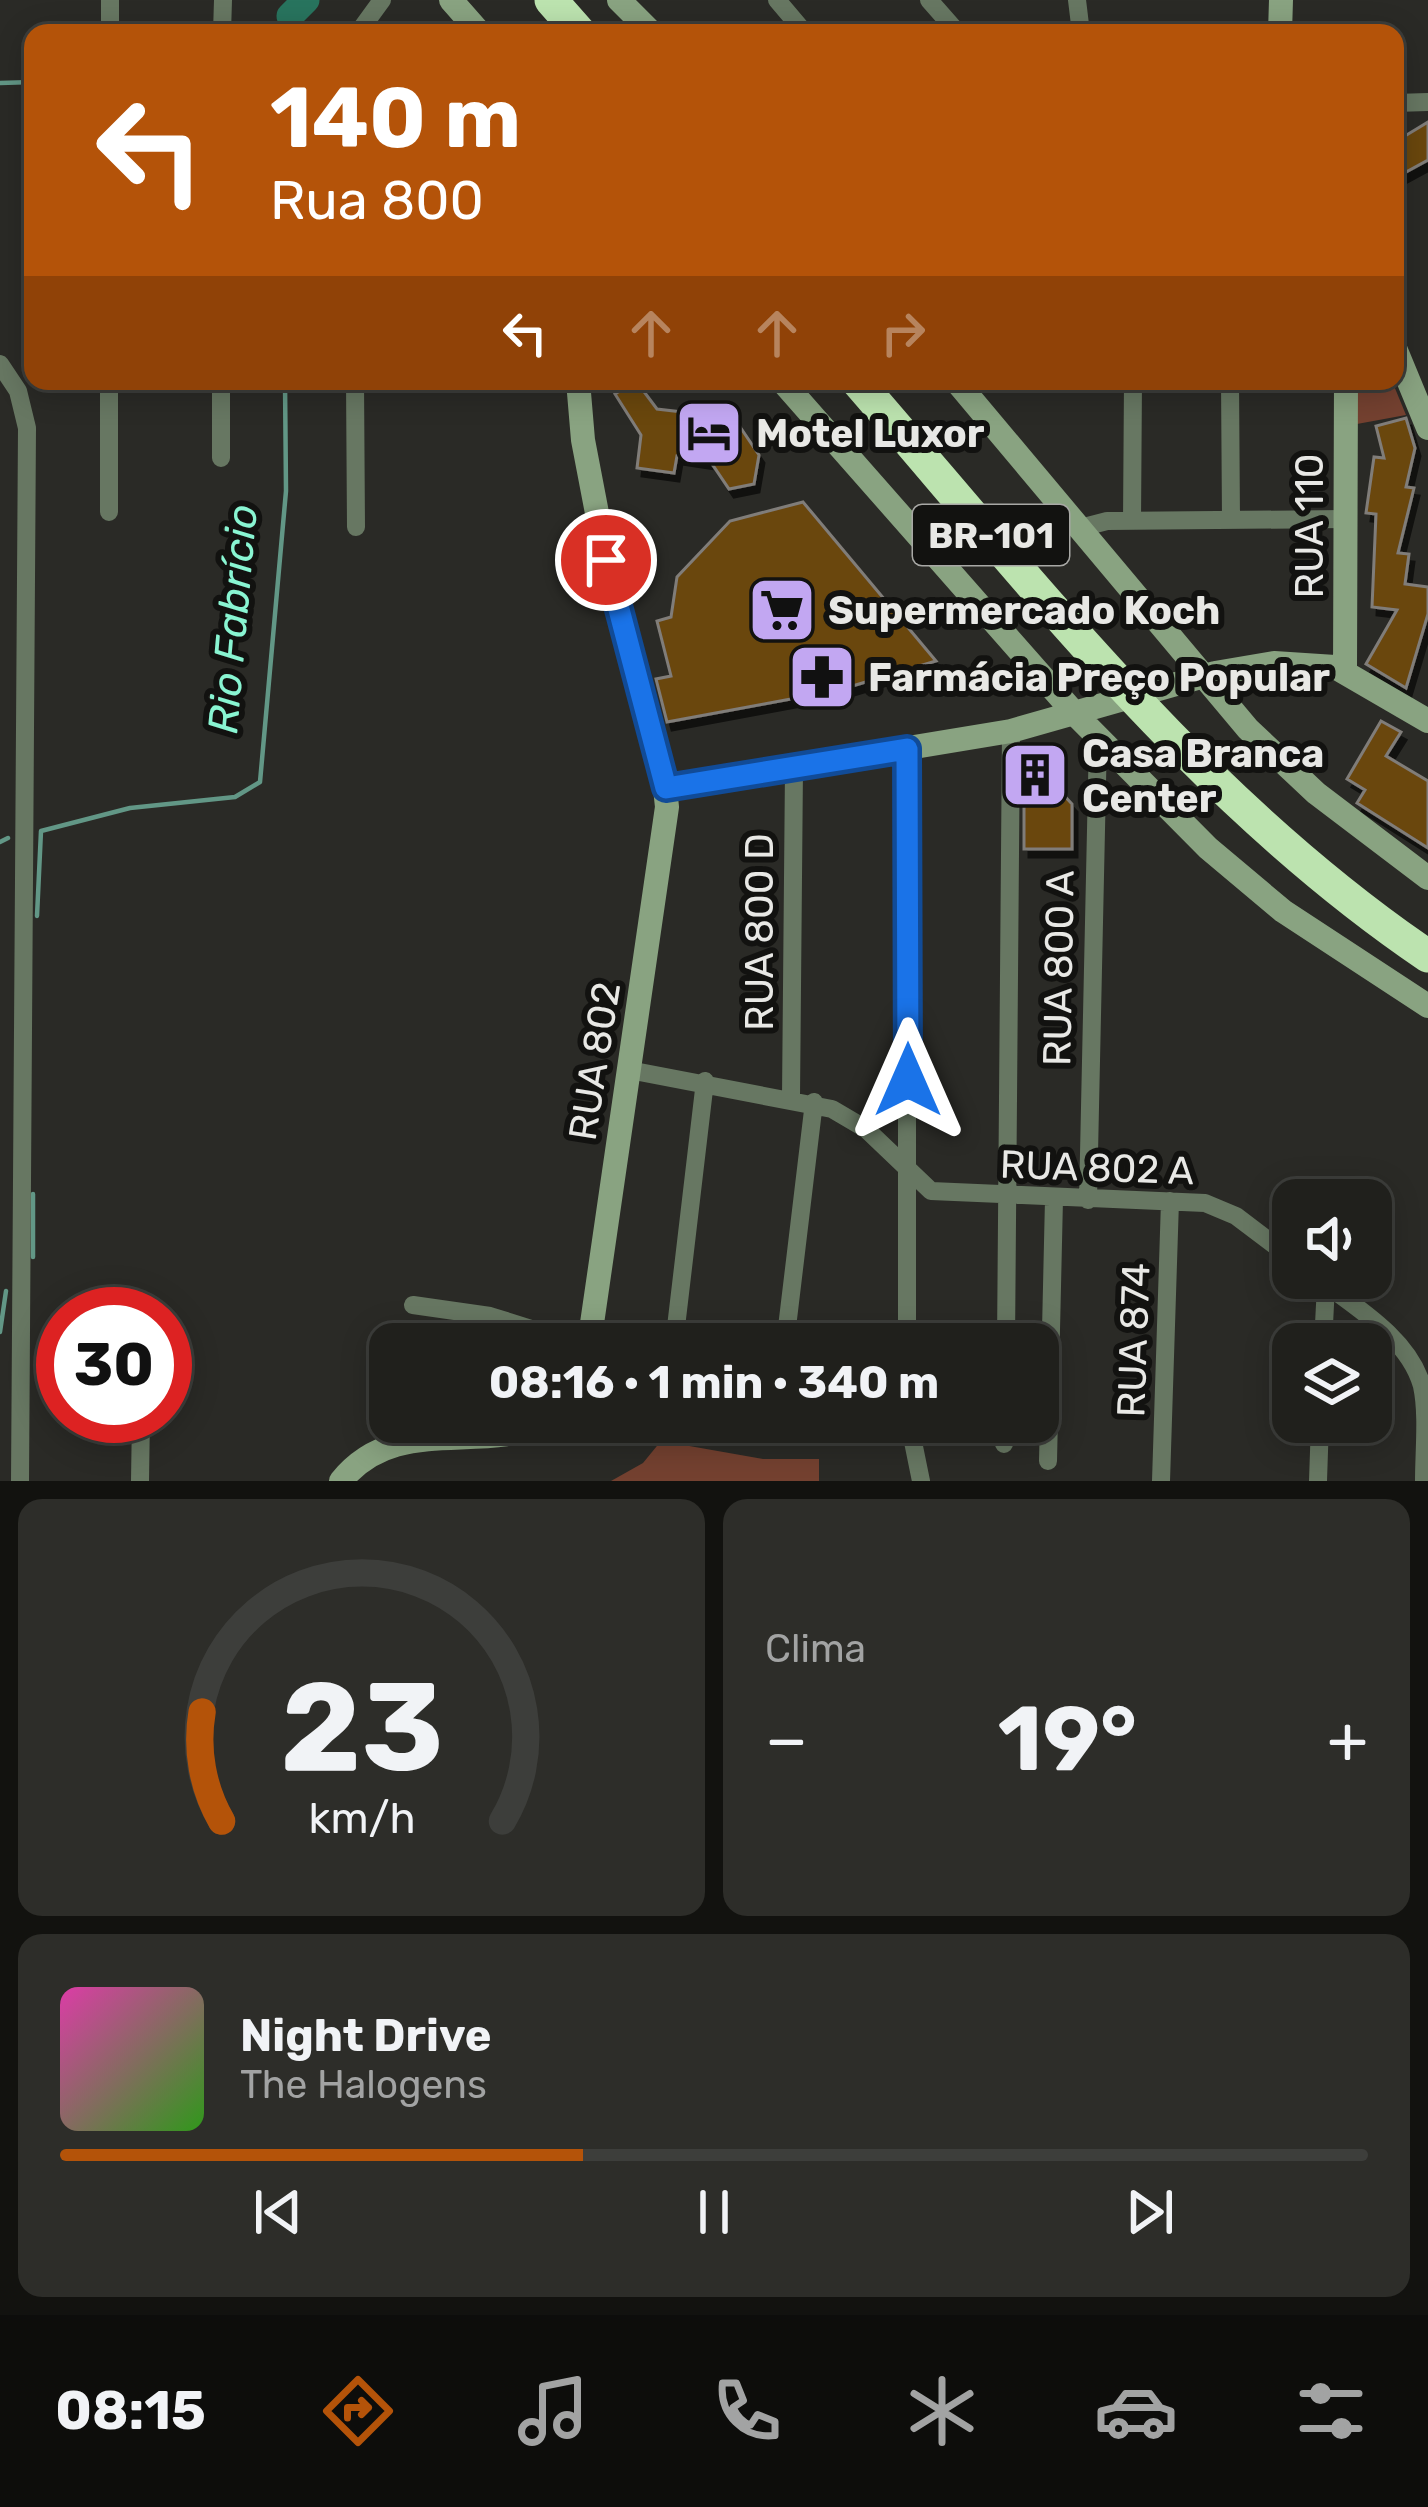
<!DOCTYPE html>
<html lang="pt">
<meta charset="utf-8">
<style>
:root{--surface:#20201c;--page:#2d2d29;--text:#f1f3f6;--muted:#a2a3a3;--line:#3d3e3b;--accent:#b45309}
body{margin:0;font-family:Rubik,sans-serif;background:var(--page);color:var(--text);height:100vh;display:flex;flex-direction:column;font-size:45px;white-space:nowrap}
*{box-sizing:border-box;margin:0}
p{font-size:39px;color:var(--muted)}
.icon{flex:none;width:66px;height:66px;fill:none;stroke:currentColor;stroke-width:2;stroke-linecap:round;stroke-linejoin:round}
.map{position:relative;height:1481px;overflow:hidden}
.sheet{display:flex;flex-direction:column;gap:18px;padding:18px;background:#12120f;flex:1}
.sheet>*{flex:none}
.hud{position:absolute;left:24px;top:24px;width:1380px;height:366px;border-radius:24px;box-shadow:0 6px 30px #0003,0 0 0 3px var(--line);background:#b45309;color:#fff;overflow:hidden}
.buttons{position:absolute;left:1272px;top:1179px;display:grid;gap:24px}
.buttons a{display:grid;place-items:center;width:120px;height:120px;border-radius:24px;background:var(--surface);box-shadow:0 6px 30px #0003,0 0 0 3px var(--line);font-size:60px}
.speed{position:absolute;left:36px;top:1287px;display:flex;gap:24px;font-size:60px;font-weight:700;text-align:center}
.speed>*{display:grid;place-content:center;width:156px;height:156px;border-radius:50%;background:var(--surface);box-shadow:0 6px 30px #0003,0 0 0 3px var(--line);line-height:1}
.speed .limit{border:18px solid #d22;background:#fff;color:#111}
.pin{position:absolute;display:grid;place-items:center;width:102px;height:102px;color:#fff;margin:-51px;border:6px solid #fff;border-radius:50%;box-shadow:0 3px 12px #0007}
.me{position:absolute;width:132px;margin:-66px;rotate:0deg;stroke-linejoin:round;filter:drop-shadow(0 0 9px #0008)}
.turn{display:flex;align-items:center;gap:42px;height:252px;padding:0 48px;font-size:54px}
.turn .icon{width:156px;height:156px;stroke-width:2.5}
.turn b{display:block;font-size:84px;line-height:102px}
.lanes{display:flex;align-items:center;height:114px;padding:0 48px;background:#0003;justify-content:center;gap:60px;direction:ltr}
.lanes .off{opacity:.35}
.big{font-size:90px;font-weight:700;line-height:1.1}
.sheet .tile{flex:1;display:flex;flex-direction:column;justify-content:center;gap:18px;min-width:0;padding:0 42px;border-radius:24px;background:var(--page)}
.sheet .dial{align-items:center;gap:0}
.dial svg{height:312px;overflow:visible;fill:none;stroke:var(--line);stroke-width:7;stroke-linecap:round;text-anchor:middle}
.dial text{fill:var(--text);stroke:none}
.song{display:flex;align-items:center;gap:36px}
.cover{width:144px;height:144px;border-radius:18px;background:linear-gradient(135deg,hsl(320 70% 55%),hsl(110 70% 35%))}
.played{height:12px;border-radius:6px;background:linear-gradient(90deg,var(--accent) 40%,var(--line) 40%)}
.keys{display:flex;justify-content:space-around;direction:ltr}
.heat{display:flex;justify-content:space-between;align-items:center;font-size:66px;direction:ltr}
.sheet .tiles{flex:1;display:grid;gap:18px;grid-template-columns:1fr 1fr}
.tile:last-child{grid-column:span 2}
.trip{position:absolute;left:369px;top:1323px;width:690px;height:120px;border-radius:24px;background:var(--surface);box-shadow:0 6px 30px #0003,0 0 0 3px var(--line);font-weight:700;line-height:120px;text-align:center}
.tabs{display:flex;height:192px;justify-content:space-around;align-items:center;background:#0d0d0b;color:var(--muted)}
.tabs .icon{width:84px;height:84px}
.tabs .selected{color:var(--accent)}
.tabs b{font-size:54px;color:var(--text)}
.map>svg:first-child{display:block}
.green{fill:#744130}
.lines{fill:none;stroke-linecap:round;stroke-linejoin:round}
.stream{stroke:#629786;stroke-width:4.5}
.river{stroke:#28745e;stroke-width:27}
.building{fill:#6a4611;stroke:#807d79;stroke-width:3;filter:url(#shadow)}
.minor{stroke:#677762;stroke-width:18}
.secondary{stroke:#89a381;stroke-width:24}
.motorway{stroke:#bce3af;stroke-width:33}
.route-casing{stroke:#114b97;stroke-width:30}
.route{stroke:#1a73e8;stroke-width:21}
.labels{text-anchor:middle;stroke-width:12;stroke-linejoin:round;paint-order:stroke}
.shield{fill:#121210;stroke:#a8a8a5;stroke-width:3}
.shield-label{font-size:36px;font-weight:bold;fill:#e8e8e5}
.poi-label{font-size:39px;font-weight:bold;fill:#e8e8e5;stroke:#121210;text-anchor:start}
.street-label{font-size:39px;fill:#e8e8e5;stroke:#121210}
.water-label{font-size:42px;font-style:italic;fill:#89f5d2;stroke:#121210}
</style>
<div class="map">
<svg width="1428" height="1481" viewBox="0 0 1428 1481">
<defs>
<filter id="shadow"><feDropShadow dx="5" dy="8" stdDeviation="0" flood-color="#0009"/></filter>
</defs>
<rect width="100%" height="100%" fill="#2a2a26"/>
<path class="green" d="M1356 381H1392L1406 415 1357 424Z
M661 1441 763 1459H819V1481H611L643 1463Z"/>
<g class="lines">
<path class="stream" d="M269 33 290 16
M288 33 290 16
M0 83 33 82
M0 842 8 838
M37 916 41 831 130 808 235 797 260 782 286 491 285 381
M33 1257V1194
M0 1332 6 1291"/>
<path class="river" d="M290 16 306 0"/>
</g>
<path class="building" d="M1428 122V160L1395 178V142Z
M636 381 657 409 734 418 759 455 754 484 729 489 710 461 677 456 674 473 637 468 641 435 615 394Z
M1406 418 1415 448 1406 487 1414 488 1398 553 1409 554 1405 584 1428 587V614L1406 688 1366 664 1397 610 1372 607 1376 514 1366 513 1374 457 1384 458 1376 426Z
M803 502 936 661 839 690 667 722 656 679 671 676 657 621 671 617 677 577 730 521Z
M1381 721 1401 732 1386 756 1428 781V848L1357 803 1365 790 1347 779Z
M1024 752 1072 804V849H1024Z"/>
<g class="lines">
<path class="minor" d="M777 0 805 33
M929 0 958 33
M1077 0 1081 33
M110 33V0
M222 33 223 0
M358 33 382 0
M1395 103 1428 102
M0 364 18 391 27 428 20 1481
M355 381 356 527
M1230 381 1231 520
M221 458V381
M109 512V381
M1132 521 1133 381
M1080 528 1107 521 1345 519
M629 1070 832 1109 866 1129 931 1191 1205 1203 1236 1216 1293 1259
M791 1097 794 768
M1088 1200 1098 737
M1317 1278C1354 1306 1409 1338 1422 1386 1428 1414 1424 1451 1424 1481
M413 1305 490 1316 579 1344
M674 1344 705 1081
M785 1344 814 1102
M907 1344V749
M1006 1344 1011 731
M1323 1344 1326 1285
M691 1422 736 1434
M909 1422 921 1481
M1004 1444V1422
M1048 1461 1054 1199
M140 1481 141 1416
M1161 1481 1170 1201
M1318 1481 1320 1422"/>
<path class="secondary" d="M451 0 480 33
M619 0 652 33
M1280 33 1281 0
M1395 348 1428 428
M578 381 583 440 606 560 663 769 667 807 589 1344
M782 381 1076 715 1208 848 1283 911 1428 1006
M956 381 1248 729 1316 793 1428 878
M1345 672 1346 381
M666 788 1011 731 1215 673 1274 663 1335 667 1428 721
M341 1481C396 1413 479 1455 550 1422"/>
<path class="motorway" d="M551 0 580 33
M857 381C1035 586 1201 802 1428 956"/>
</g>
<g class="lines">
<g class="route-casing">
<path id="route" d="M606 560 666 788 907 749 908 1080"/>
</g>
<use href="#route" class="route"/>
</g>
<defs>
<g id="hotel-square" transform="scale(3.45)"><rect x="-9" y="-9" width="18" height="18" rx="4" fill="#c2a7f2" stroke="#121210"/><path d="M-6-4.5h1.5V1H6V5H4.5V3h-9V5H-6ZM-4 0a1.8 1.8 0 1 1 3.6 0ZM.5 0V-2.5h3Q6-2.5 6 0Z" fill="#111"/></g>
<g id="supermarket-square" transform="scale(3.45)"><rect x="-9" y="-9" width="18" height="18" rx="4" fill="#c2a7f2" stroke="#121210"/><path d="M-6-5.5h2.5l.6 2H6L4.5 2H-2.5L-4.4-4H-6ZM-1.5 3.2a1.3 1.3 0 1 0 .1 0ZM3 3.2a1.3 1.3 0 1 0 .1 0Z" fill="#111"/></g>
<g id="pharmacy-square" transform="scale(3.45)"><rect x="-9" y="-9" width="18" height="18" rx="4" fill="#c2a7f2" stroke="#121210"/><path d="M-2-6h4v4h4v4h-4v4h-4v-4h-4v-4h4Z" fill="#111"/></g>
<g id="building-square" transform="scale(3.45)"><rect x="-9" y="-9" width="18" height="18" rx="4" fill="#c2a7f2" stroke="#121210"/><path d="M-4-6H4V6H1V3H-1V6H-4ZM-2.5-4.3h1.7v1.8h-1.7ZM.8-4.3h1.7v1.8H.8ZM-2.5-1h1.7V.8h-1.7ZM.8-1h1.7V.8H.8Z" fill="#111"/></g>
</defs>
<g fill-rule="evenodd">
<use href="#hotel-square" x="709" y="433"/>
<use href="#supermarket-square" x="782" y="610"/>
<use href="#pharmacy-square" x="822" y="677"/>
<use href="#building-square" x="1035" y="775"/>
</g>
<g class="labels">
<rect class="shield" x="913" y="505" width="156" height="60" rx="9"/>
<g class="shield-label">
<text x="991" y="548">BR-101</text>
</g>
<g class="poi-label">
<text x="756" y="447">Motel Luxor</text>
<text x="828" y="624">Supermercado Koch</text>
<text x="868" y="691">Farmácia Preço Popular</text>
<text x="1082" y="767">Casa Branca<tspan x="1082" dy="45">Center</tspan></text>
</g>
<g class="street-label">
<text transform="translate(1309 526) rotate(-90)" y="14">RUA 110</text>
<text transform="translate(759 932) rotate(-90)" y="14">RUA 800 D</text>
<text transform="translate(1058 968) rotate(-89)" y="14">RUA 800 A</text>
<text transform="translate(594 1061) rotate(-81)" y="14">RUA 802</text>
<text transform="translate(1097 1167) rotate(2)" y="14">RUA 802 A</text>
<text transform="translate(1133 1340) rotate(-88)" y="14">RUA 874</text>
</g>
<g class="water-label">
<text transform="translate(232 619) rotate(-85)" y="15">Rio Fabrício</text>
</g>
</g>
</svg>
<div class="buttons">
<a><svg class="icon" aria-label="sound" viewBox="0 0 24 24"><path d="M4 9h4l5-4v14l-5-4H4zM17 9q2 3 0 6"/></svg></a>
<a><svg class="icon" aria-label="layers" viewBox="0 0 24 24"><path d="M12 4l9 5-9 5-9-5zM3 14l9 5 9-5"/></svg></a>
</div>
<div class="speed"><div class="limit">30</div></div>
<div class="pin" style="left:606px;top:560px;background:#d93025"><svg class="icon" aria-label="arrive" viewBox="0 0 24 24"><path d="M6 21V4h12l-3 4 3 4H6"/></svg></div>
<svg class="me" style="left:908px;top:1080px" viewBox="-20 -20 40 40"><path d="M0-17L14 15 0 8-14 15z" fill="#1a73e8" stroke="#fff" stroke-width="4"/></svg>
<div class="trip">08:16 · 1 min · 340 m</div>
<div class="hud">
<div class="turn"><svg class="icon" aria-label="left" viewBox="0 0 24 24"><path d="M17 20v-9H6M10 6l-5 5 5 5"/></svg><div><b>140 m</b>Rua 800</div></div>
<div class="lanes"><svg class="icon" aria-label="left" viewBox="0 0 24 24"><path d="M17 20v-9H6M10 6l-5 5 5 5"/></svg><svg class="icon off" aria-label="ahead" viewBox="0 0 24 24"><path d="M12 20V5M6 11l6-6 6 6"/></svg><svg class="icon off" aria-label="ahead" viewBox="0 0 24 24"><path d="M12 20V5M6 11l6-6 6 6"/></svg><svg class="icon off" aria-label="right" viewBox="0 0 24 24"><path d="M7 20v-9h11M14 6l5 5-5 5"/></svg></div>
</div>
</div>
<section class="sheet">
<div class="tiles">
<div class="tile dial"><svg viewBox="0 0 100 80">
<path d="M14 69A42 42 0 1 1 86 69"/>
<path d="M14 69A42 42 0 0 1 9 41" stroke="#b45309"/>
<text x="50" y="56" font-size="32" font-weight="700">23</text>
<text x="50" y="72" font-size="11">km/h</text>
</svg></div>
<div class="tile"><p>Clima</p>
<div class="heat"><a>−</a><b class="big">19°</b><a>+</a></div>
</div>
<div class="tile">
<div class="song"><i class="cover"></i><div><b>Night Drive</b><p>The Halogens</p></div></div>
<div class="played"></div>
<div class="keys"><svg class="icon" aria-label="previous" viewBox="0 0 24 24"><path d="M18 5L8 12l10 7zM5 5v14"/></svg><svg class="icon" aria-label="pause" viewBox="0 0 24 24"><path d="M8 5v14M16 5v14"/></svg><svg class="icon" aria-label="next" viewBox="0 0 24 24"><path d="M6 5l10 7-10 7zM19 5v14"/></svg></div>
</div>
</div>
</section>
<nav class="tabs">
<b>08:15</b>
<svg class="icon selected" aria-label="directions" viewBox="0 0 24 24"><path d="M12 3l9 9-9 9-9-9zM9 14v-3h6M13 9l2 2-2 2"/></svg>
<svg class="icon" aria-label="music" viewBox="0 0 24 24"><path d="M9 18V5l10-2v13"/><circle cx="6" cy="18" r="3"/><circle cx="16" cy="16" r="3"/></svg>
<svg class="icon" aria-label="phone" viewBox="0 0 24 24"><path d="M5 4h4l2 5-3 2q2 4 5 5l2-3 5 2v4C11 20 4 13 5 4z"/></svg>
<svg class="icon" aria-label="climate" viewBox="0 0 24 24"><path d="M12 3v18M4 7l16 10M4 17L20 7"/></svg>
<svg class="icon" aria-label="car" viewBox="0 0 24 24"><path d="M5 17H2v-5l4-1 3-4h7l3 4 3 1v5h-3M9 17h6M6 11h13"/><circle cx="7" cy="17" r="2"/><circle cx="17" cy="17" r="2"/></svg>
<svg class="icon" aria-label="filters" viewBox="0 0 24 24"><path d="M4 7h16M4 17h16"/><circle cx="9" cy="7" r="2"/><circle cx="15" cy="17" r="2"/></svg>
</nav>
